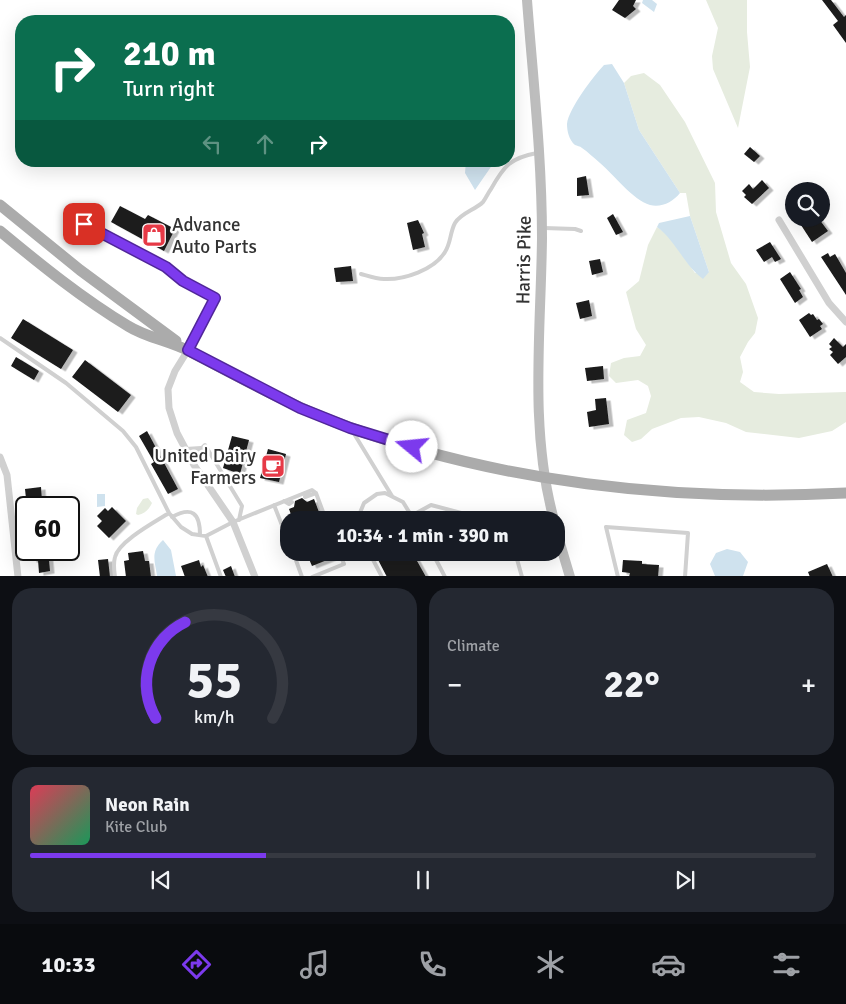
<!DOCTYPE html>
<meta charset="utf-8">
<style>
:root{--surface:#171b24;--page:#242831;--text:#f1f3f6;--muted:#9ea1a6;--line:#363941;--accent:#7c3aed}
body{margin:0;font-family:Signika,sans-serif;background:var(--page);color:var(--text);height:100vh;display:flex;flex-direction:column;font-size:19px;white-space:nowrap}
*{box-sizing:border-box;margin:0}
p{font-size:16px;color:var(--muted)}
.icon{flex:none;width:28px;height:28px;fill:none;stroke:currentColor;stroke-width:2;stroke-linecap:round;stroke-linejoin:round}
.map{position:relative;height:576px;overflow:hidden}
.sheet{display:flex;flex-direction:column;gap:12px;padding:12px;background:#0d0f14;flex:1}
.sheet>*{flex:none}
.guide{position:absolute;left:15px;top:15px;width:500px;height:152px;border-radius:20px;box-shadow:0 5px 20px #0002;background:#0b6e4f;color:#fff;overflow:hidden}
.fabs{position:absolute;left:785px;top:182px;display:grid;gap:10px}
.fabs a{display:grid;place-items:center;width:45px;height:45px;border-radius:50%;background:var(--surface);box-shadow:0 5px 20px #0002;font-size:25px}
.speed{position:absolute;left:15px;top:496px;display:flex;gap:10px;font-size:25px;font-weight:700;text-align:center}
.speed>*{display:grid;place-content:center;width:65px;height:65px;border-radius:50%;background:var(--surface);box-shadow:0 5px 20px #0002;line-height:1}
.speed .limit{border:2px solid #111;border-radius:8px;background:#fff;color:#111}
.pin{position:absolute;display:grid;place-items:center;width:42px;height:42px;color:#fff;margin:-21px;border-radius:10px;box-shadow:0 2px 8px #0006}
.me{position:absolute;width:55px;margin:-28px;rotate:287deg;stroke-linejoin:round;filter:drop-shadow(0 0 4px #0008)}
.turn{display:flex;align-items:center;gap:18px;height:105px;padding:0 25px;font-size:22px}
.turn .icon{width:65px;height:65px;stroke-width:2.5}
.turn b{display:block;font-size:35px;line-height:42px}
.lanes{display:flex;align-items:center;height:48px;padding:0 25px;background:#0003;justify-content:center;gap:25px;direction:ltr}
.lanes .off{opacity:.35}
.big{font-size:38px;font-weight:700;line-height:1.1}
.sheet .card{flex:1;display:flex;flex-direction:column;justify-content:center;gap:8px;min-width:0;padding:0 18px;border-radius:20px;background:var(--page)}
.sheet .dial{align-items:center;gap:0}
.dial svg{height:130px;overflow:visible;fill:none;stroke:var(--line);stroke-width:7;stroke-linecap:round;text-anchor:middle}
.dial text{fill:var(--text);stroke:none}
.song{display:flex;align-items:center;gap:15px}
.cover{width:60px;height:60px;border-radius:8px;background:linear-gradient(135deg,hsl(350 70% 55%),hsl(150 70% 35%))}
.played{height:5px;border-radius:2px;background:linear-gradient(90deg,var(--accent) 30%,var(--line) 30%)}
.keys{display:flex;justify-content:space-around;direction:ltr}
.heat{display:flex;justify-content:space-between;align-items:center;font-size:28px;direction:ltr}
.sheet .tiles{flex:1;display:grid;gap:12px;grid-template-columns:1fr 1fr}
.card:last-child{grid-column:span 2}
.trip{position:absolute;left:280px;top:511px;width:285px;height:50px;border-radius:20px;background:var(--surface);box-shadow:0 5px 20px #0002;font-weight:700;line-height:50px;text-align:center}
.menu{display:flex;height:80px;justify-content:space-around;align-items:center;background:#090b0e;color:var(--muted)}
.menu .icon{width:35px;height:35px}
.menu .on{color:var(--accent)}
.menu b{font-size:22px;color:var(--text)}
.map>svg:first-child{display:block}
.green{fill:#e6ecdf}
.water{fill:#cfe2ee}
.building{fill:#1a1a1a;filter:url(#shadow)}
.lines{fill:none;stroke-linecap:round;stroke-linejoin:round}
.service{stroke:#d0d0d0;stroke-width:4}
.minor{stroke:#d0d0d0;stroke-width:7}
.secondary{stroke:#bdbdbd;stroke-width:10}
.primary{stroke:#ababab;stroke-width:11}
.route-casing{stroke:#51269a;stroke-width:12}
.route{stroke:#7c3aed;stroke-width:9}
.labels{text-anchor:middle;stroke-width:5;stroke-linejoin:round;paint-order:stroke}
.poi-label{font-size:19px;fill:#333;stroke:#fff;text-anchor:start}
.street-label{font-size:19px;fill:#333;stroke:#fff}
</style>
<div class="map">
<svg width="846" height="577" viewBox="0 0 846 577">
<defs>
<filter id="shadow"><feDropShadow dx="4.5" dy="2.5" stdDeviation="0" flood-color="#0004"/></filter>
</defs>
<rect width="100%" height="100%" fill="#fff"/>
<path class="green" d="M706 0H747V32L750 67 738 128 713 69 712 56 718 28Z
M644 73 660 85 685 122 715 183 716 212 731 263 746 284 758 318 755 333 748 342 740 357 743 372 740 382 754 392 779 394 846 392V422L832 431 799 438 746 432 726 423 699 417 681 418 652 429 641 439 632 442 624 435 627 420 646 413 651 396 648 386 638 380 616 383 609 376 611 363 624 358 640 356 646 345 636 329 626 292 639 281 648 245 657 227 668 235 695 273 709 272 690 216 686 193H680L639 130 624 83 631 76Z
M148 498 152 503C149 509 145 514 138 515L136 514 137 508 143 499Z"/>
<path class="water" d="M643 0H652L657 4 654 12 642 3Z
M612 64 624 83 639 130 680 193C673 202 661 208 650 205 633 200 613 174 600 163 594 158 588 152 582 148 580 146 577 146 575 145 569 140 567 131 567 124 569 108 593 77 604 65Z
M466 161H495L475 190 465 173Z
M690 216 709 272 703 279C684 265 676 241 657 227L659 223Z
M97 494H105V506L97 507Z
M163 540 171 550 176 576H157C155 561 150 552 163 540Z
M727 549 740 552 748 562 743 576H715L710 564 716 553Z"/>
<path class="building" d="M619 0H636L633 6 636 9 625 18 612 10Z
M822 0H831L844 17 846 15V43L833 25 838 21Z
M750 147 760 156 754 162 744 154Z
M586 176 589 195 577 196V178Z
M762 180 769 188 752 204 744 197 746 195 742 191 749 184 753 189Z
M120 206 145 219 148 215 175 229 164 251 111 222Z
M613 214 623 232 616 235 607 218Z
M810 219H819L828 231 812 242 801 225Z
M418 220 424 233 422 234 425 247 413 250 407 223Z
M770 242 781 259 775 262 772 257 764 262 756 250Z
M828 253 830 257 835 254 846 273V295L821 257Z
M600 259 603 272 592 275 589 261Z
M351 266 353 281 336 282 334 268Z
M790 272 801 289 799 290 803 297 795 303 780 279Z
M589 300 592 316 580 319 576 303Z
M809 313 811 315 813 314 817 320 819 319 823 324 820 326 822 329 810 337 799 320Z
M23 319 73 350 61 369 11 338Z
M834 338 843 347 846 344V357L838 364 830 355 833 352 829 349 832 347 829 344Z
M16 357 39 371 34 380 11 366Z
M85 360 131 395 118 412 72 377Z
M603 366 604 379 587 381 585 368Z
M606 398 609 424 589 427 587 412 596 410 595 399Z
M147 431 178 489 168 494 151 464 154 462 139 436Z
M232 436 249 440 240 474 223 468Z
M268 449 286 454 279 482 260 478Z
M41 487 42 502H39V508H27L25 489Z
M302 498 307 502 314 499 322 520H293L289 509 294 507 295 501Z
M112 507 126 521 109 538 97 526 102 521 97 516 105 508 108 511Z
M31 550H48L50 571 39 573 38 560H32Z
M143 551 145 561H149L151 577H126L124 561 129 560 128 553Z
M306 552H335L337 556 312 566Z
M374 552H412L426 577H387Z
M108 559 110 577H100L98 560Z
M199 560 201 567 203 565 208 577H185L181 566Z
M623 560 642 561V564L659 565 658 577H629L630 573 622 572Z
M827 564 833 577H810L808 572Z
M231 566 235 577H226L223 570Z"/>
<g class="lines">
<path class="service" d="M77 217 84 224 166 267 183 281 215 298 189 348
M544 228 575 229 581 231
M361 274C368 276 376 279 384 279 404 280 434 270 445 252 451 243 450 232 455 223 461 213 475 210 483 202 486 198 488 193 491 189 504 166 510 158 537 153
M0 338 66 383 123 431 136 447 169 513 181 527 192 534 206 536 233 522 312 490 316 493 326 520
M353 432 392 496
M186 449 201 448
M191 459 205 445 242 506 239 520
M305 497 316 493
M284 501 289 504 292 502
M274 505 289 543
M411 516 431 505 488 520
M172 517C192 506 200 513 200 535
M357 520 364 503 377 494 385 493 403 502 414 520
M206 536 221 577
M293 552 302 577
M369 552 382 577
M432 552 445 577
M515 552 522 577
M115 577C114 570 113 564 115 557 119 541 155 522 169 513
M312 577 344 564 339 552
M618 577 606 527 688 533 685 577"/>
<path class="minor" d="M779 220 829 303 846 322
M188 350 175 371 168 389 169 408 177 433 194 465 233 522 255 577
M0 457 7 475 18 577"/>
<path class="secondary" d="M527 0C533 79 542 158 542 238 541 331 529 429 554 520
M556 530 570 577"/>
<path class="primary" d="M0 205 80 270 176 341
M0 231C41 265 83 299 128 326 147 338 171 341 191 352 238 376 285 403 335 422 497 483 674 502 846 493"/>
</g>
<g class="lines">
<g class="route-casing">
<path id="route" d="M84 224 166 267 183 281 215 298 188 350 300 408 350 428 412 447"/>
</g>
<use href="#route" class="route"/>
</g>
<defs>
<g id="shop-square" transform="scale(1.25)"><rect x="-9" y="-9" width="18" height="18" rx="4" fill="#e63946" stroke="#fff"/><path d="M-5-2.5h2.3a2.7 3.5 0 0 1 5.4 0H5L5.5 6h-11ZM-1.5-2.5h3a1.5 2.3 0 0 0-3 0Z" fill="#fff"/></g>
<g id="cafe-square" transform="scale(1.25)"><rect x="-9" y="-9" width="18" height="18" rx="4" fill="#e63946" stroke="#fff"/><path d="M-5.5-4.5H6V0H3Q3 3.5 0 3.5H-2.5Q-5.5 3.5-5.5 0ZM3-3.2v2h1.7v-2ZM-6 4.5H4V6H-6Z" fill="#fff"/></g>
</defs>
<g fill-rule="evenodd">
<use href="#shop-square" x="154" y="235"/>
<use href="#cafe-square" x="273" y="466"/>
</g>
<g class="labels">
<g class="poi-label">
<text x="172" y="231">Advance<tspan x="172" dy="22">Auto Parts</tspan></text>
<text x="256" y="462" text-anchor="end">United Dairy<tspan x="256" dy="22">Farmers</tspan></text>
</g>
<g class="street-label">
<text transform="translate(523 260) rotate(-89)" y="7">Harris Pike</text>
</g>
</g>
</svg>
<div class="fabs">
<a><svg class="icon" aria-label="search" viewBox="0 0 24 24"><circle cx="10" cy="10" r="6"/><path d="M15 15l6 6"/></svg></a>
</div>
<div class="speed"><div class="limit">60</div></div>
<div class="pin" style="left:84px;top:224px;background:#d93025"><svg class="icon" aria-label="arrive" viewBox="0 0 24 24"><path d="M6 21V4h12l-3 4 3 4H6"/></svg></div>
<svg class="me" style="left:412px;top:447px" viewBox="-20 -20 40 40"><circle r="19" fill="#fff"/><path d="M0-13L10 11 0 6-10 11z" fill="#7c3aed"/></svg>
<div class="trip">10:34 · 1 min · 390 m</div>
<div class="guide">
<div class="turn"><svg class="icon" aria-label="right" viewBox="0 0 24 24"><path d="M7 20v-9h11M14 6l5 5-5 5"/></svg><div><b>210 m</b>Turn right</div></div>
<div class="lanes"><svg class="icon off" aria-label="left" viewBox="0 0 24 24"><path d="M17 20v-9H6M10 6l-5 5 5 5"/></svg><svg class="icon off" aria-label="ahead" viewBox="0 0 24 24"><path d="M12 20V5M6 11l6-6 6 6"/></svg><svg class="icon" aria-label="right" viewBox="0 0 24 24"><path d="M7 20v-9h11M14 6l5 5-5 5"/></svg></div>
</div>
</div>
<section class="sheet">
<div class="tiles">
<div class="card dial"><svg viewBox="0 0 100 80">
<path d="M14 69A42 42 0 1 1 86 69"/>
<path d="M14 69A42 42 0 0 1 32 10" stroke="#7c3aed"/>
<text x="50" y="56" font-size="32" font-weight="700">55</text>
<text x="50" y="72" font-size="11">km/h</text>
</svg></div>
<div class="card"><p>Climate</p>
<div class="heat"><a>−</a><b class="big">22°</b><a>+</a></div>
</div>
<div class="card">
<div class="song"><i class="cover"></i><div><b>Neon Rain</b><p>Kite Club</p></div></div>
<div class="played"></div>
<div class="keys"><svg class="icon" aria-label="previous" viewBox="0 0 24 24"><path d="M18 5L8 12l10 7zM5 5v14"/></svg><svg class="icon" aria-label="pause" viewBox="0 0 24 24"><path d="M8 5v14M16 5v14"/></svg><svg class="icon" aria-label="next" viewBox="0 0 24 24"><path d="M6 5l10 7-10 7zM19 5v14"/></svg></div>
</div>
</div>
</section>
<nav class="menu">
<b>10:33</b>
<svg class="icon on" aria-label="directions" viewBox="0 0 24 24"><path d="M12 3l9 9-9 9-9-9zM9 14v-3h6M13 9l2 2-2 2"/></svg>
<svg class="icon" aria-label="music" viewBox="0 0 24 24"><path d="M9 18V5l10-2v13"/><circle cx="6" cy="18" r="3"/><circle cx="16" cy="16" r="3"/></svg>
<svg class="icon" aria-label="phone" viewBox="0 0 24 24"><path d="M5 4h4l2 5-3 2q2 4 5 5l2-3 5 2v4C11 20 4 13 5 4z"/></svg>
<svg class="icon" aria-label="climate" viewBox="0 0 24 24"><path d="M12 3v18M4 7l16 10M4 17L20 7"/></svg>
<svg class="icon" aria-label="car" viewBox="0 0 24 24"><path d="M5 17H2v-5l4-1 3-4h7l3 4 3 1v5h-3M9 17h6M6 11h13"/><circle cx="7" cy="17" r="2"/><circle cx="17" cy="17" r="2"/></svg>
<svg class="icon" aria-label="filters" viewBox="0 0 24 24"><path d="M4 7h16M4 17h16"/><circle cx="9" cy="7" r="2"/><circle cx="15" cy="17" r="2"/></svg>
</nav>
